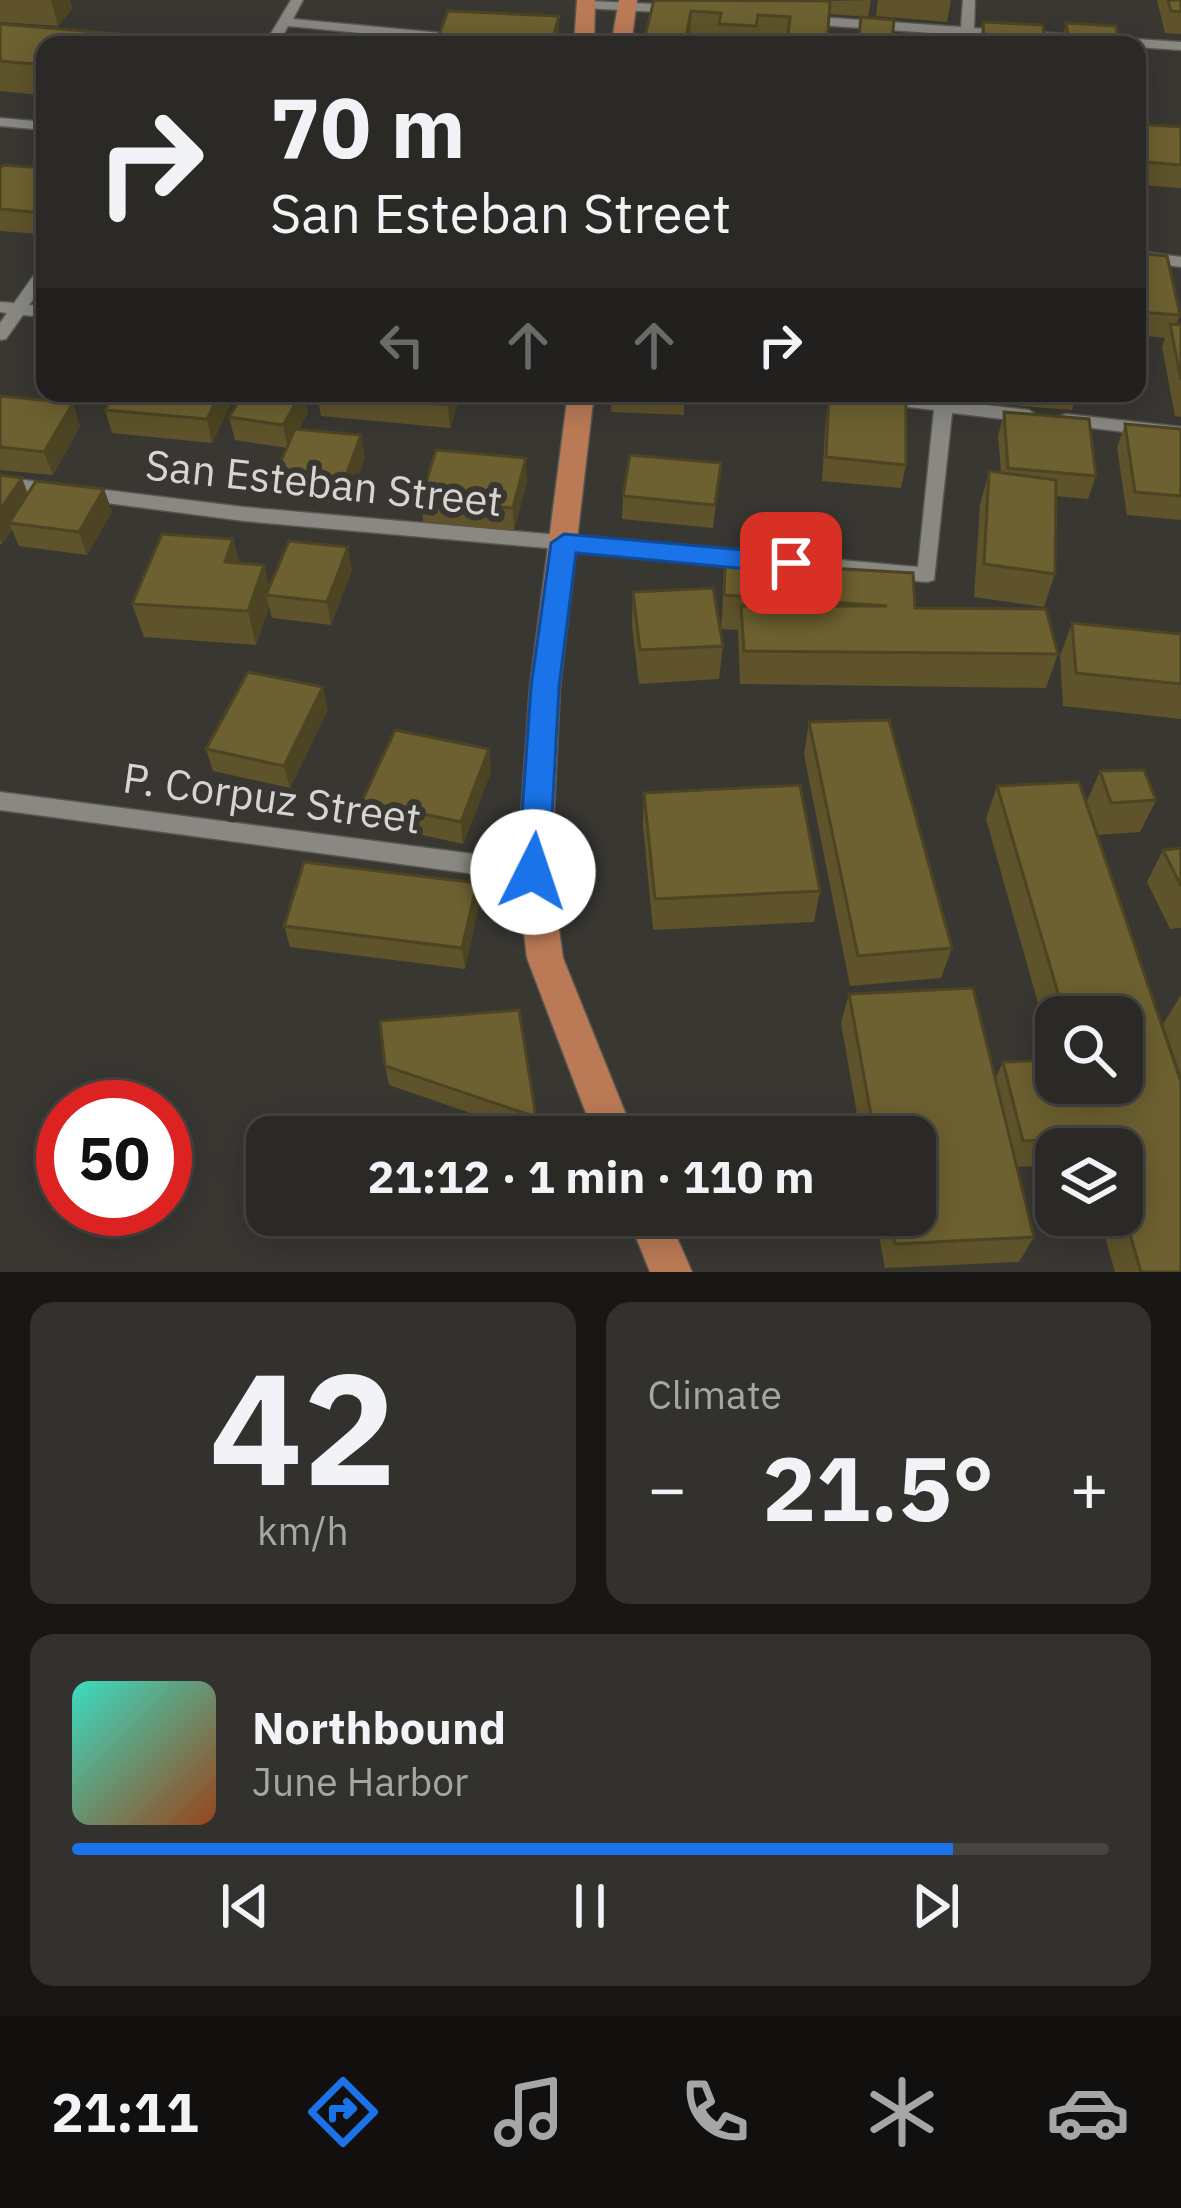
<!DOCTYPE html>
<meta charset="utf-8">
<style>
:root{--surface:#2b2926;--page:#33312e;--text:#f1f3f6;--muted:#a6a6a7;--line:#474543;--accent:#1a73e8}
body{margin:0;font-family:"IBM Plex Sans",sans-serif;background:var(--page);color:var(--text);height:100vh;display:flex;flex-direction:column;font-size:45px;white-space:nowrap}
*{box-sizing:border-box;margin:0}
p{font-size:39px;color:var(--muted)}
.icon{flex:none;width:66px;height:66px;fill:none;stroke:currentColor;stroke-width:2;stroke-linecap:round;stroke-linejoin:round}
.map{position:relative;height:1272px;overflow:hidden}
.panel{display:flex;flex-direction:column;gap:30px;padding:30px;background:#181715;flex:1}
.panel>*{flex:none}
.banner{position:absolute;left:36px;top:36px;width:1110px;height:366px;border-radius:24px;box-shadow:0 6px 30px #0003,0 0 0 3px var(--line);background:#2b2926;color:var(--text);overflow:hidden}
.fabs{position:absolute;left:1035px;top:996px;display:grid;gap:24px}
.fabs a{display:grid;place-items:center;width:108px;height:108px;border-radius:24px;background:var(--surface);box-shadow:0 6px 30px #0003,0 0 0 3px var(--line);font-size:60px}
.speed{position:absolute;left:36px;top:1080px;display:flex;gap:24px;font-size:60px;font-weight:700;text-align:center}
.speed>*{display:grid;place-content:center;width:156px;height:156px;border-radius:50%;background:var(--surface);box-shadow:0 6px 30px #0003,0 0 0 3px var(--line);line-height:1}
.speed .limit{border:18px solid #d22;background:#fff;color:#111}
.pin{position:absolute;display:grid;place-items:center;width:102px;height:102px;color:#fff;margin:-51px;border-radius:24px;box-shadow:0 6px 18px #0006}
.me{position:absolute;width:132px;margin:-66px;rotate:4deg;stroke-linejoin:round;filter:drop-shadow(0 0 9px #0008)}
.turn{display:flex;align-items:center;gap:42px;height:252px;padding:0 36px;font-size:54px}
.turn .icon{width:156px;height:156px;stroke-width:2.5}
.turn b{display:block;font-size:84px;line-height:102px}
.lanes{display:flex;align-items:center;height:114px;padding:0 36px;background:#0003;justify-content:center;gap:60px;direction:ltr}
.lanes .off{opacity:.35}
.big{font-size:90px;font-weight:700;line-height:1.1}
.panel .tile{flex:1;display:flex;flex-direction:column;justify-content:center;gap:18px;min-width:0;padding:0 42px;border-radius:24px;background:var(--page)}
.panel .dial{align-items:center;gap:0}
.dial b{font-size:156px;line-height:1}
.song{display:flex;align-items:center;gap:36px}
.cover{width:144px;height:144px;border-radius:18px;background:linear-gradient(135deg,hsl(170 70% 55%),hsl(20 70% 35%))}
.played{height:12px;border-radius:6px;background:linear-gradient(90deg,var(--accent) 85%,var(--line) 85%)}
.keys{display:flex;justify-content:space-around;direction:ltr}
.heat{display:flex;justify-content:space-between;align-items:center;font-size:66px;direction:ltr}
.panel .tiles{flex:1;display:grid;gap:30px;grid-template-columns:1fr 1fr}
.tile:last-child{grid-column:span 2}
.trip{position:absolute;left:246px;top:1116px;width:690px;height:120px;border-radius:24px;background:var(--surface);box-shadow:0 6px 30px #0003,0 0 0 3px var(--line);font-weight:700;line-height:120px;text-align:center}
.tab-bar{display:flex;height:192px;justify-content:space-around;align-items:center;background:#11100f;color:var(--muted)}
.tab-bar .icon{width:84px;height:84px}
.tab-bar .active{color:var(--accent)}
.tab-bar b{font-size:54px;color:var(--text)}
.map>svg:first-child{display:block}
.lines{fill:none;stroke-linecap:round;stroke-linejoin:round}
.minor-casing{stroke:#575651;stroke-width:3}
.major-casing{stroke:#575651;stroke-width:3}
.minor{fill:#898882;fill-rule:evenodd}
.major{fill:#ba7a55;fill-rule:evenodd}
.wall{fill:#5e532a;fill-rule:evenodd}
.shaded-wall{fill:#4c4422}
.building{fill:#6d6131;stroke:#4c4422;stroke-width:3}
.route{fill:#1a73e8;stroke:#114b97;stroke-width:3}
.labels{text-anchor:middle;stroke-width:12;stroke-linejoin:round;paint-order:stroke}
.street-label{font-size:42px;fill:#d6d5d2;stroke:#393732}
</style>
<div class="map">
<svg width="1181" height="1272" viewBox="0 0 1181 1272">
<rect width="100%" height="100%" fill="#393732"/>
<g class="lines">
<g class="minor-casing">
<path id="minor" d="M291 0H303L293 19 463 35 470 39 463 43 288 26 278 45H264Z
M963 0H975L974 28 1181 42V50L973 36 972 45H960V35L804 24 797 20 804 16 961 27Z
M588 1 677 5 684 9 677 13 583 8 582 5Z
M0 118 45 122V130L0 126Z
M1137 251 1181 257V267L1137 261Z
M45 266V283L29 305 45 307V317L23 315 6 339 0 340V323L7 313 0 312V302L14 303 39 268Z
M829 393H886L935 399 936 393H954L953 401 1029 410 1038 416 1029 422 952 413 934 580 927 582 244 521 0 489V477L244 507 918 567 934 410 838 399Z
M1066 414 1181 427V439L1060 424 1057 420 1060 416Z
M0 792 534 862 542 865 546 872 542 879 534 882 0 810Z"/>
</g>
<g class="major-casing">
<path id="major" d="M577 0H595L594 45H574Z
M619 0H637L631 45H611Z
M568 393H594L560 687 551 872 563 958 635 1137H595L527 958 517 872 530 687Z
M627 1215H667L692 1272H650Z"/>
</g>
<use href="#minor" class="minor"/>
<use href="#major" class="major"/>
</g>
<path class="wall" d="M0 0H70L72 9 58 26 0 22Z
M654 0 816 1 871 0 868 17 829 14 827 45H718L690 42 689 45H645V36Z
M878 0H951L947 22 876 16Z
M1157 0H1181V34L1165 33Z
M861 17 894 20 891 45H858Z
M983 22 1043 25 1045 45H979Z
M1066 23 1120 45H1061Z
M0 24 45 45V112L39 95 0 91Z
M1137 124 1181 127V188L1138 185Z
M45 168V227L40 234 0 231V169Z
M1137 253 1180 315 1176 325H1181V417L1175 416 1162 347 1165 338 1137 335Z
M317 393H461L450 428 321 416Z
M612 393H685L684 415 611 412Z
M829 393 906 465 901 488 822 481 826 416Z
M960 393H1078L1072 410 961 401Z
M0 396 80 426 53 475 0 470Z
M231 404 212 443 112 433 105 410Z
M308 412 299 429 365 458 348 504 280 498 275 475 287 448 235 440 229 417Z
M1004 412 1096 476 1088 499 1056 496 1055 574 1044 607 974 597 980 505 989 471 1001 472 998 436Z
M1125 424 1181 429V520L1127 515 1117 448Z
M721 463 713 528 622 519 623 496Z
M0 475 22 478 28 494 104 489 112 512 87 555 19 546 12 530 2 544H0Z
M527 481 514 531 423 522 421 499Z
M233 539 239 563 264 565 269 587 352 570 331 625 272 618 269 607 256 645 144 637 132 604Z
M725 562 915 608 1058 654 1046 688 740 684 738 630 721 629Z
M633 592 723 646 719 679 639 684 632 626Z
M1072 623 1181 634V719L1063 706 1060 656Z
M328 710 290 788 213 771 206 749Z
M809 722 952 948 941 978 850 986 804 755Z
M489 749 491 772 463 844 367 823 362 801Z
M1100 771 1156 800 1140 832 1097 835 1181 1272H1115L1099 1215H1122V1149H1056V1165L1017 1167 1034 1237 1019 1262 885 1268 875 1215H915V1137H861L841 1023 849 994 995 1079 1003 1062 1054 1060 986 819 997 786 1086 803ZM1056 1017H1122L1056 1083Z
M644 793 820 891 814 922 653 930 643 825Z
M1181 848V928L1170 929 1147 882 1163 850Z
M477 883 479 904 465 969 290 947 284 926Z
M1181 995V1076L1163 1024Z
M385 1066 536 1117 537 1136 389 1085Z"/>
<path class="shaded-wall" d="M51 0H70L72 9 58 26Z
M691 11 690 42 689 45H685Z
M559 16V45H551Z
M45 194V227L40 234 33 212Z
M220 393H228L231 404 212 443 207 419Z
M302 393H305L308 412 288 448 283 425Z
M452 393H461L450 428 448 405Z
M73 403 80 426 53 475 44 452Z
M361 435 365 458 348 504 344 481Z
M526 458 527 481 514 531 513 508Z
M22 478 30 501 9 523 12 530 2 544 0 538V510Z
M104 489 112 512 87 555 79 532Z
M233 539 242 573 225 562Z
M348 547 352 570 331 625 327 602Z
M264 565 271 595H266L269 607 256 645 248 611Z
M323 687 328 710 290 788 284 766Z
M489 749 491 772 463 844 461 822Z
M477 883 479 904 465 969 462 948Z"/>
<path class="building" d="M654 0 830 1 827 45H787L790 17 758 15 756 26 719 24 721 13 691 11 686 38 645 36Z
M1168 0H1181V12L1171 11Z
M448 11 559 16 551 45H435Z
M861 17 894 20 892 40 859 37Z
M983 22 1043 25 1045 44 984 40Z
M1066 23 1116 26 1120 45H1069Z
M0 24 217 42 215 45H45V65L0 61Z
M45 69V81L35 80Z
M1137 124 1181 127V165L1145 162Z
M3 165 45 168V194L33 212 0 209V169Z
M1137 190 1141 212 1137 211Z
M1137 253 1167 256 1180 315 1137 312Z
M1170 324 1181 325V380Z
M115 393H220L207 419 105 410Z
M244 393H302L283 425 229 417Z
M317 393H452L448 405Z
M829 393 906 400V465L826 457Z
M0 396 73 403 44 452 0 447Z
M1004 412 1089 419 1096 476 1008 468Z
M1125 424 1181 429V496L1135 492Z
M295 429 361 435 344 481 275 475Z
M436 450 526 458 513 508 421 499Z
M630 455 721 463 715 505 623 496Z
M989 471 1056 480 1055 574 984 564Z
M0 475 22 478 0 510Z
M36 481 104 489 79 532 9 523Z
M162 534 233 539 225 562 264 565 248 611 132 604Z
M289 541 348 547 327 602 266 595Z
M725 562 913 573 915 608 1046 609 1058 654 744 651 741 606H887L724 595Z
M713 588 723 646 640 650 633 592Z
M1072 623 1181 634V684L1076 673Z
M248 672 323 687 284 766 206 749Z
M889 720 952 948 858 956 809 722Z
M395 730 489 749 461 822 362 801Z
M1144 770 1156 800 1111 803 1100 771Z
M1079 782 1181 1082V1272H1141L1122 1207V1149H1105L1101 1136 1023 1141 1003 1062 1056 1060V1083H1122V1017H1065L997 786Z
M800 785 820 891 655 899 644 793Z
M1181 848V886L1163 850Z
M304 862 477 883 462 948 284 926Z
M973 988 1034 1237 895 1244 890 1215H915V1137H875L849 994Z
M519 1010 536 1117 385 1066 380 1021Z"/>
<path class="route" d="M564 534 791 554 804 563 791 573 576 553 559 687 549 872 533 885 518 872 531 687 551 543Z"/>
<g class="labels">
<g class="street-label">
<text transform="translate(324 483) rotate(6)" y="15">San Esteban Street</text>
<text transform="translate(272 798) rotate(8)" y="15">P. Corpuz Street</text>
</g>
</g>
</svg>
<div class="fabs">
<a><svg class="icon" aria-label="search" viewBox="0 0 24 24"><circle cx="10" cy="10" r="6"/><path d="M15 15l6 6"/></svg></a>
<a><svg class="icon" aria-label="layers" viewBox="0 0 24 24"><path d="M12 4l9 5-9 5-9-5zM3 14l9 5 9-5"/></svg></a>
</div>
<div class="speed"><div class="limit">50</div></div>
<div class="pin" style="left:791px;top:563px;background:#d93025"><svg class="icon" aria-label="arrive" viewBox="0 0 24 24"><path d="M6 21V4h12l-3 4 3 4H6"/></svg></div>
<svg class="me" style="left:533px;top:872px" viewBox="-20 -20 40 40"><circle r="19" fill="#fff"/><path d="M0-13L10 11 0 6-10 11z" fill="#1a73e8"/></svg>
<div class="trip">21:12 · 1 min · 110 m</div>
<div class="banner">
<div class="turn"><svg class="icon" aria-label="right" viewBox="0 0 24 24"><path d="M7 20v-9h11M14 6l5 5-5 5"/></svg><div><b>70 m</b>San Esteban Street</div></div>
<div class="lanes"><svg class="icon off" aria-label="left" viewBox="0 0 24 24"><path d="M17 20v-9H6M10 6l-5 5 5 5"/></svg><svg class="icon off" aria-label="ahead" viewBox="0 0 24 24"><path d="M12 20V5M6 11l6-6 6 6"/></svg><svg class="icon off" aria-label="ahead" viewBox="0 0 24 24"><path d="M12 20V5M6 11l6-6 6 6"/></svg><svg class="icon" aria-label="right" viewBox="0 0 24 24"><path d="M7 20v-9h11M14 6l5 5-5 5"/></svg></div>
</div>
</div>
<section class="panel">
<div class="tiles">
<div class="tile dial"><b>42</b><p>km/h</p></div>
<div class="tile"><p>Climate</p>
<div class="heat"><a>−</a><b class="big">21.5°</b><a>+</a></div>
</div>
<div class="tile">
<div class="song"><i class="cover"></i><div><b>Northbound</b><p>June Harbor</p></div></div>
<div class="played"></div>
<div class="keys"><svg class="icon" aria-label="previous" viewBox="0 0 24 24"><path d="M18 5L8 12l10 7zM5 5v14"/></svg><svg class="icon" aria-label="pause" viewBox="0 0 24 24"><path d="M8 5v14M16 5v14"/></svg><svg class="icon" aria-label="next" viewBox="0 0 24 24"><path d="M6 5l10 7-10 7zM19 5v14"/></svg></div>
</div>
</div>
</section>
<nav class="tab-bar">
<b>21:11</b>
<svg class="icon active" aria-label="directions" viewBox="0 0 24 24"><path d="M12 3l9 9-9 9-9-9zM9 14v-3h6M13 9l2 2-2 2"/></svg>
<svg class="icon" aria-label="music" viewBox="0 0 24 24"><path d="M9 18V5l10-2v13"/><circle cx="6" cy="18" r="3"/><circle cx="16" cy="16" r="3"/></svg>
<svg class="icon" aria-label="phone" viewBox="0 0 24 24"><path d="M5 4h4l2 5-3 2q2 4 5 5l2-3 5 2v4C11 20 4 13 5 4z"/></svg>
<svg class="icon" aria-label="climate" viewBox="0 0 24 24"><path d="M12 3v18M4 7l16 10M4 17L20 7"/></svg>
<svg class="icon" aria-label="car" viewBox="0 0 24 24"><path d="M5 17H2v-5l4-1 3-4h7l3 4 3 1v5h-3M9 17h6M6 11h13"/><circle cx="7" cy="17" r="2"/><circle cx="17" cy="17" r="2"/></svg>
</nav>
